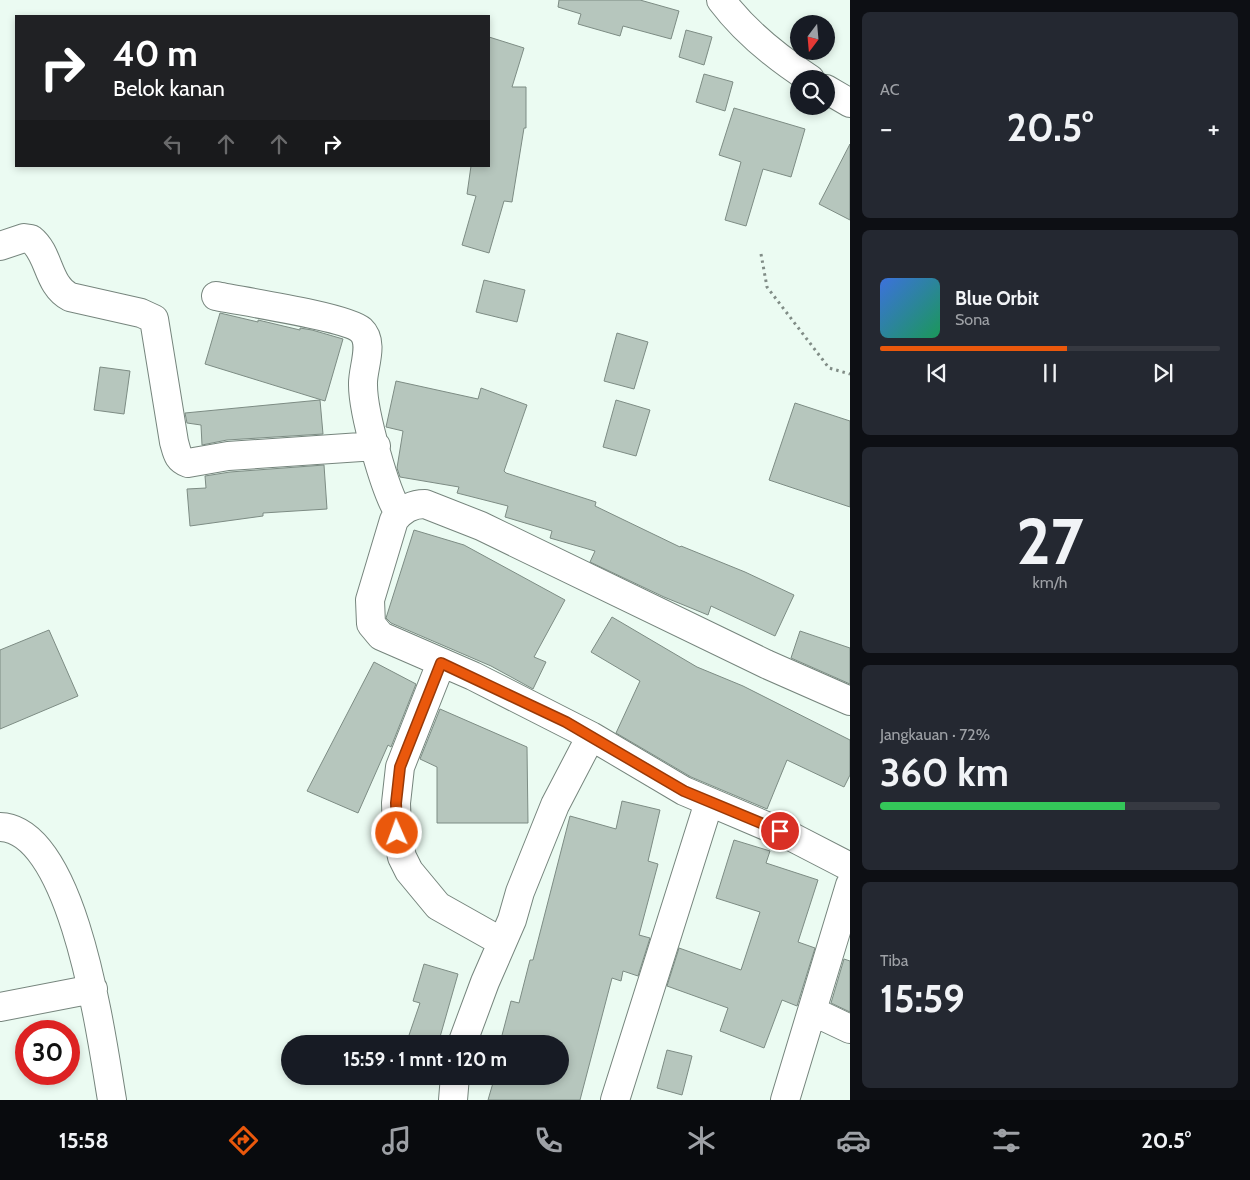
<!DOCTYPE html>
<html lang="id">
<meta charset="utf-8">
<style>
:root{--surface:#171b24;--page:#242831;--text:#f1f3f6;--muted:#9ea1a6;--line:#363941;--accent:#ea580c}
body{margin:0;font-family:Cabin,sans-serif;background:var(--page);color:var(--text);height:100vh;display:flex;flex-direction:column;font-size:19px;white-space:nowrap}
*{box-sizing:border-box;margin:0}
p{font-size:16px;color:var(--muted)}
.icon{flex:none;width:28px;height:28px;fill:none;stroke:currentColor;stroke-width:2;stroke-linecap:round;stroke-linejoin:round}
.map{position:relative;flex:1;overflow:hidden}
.details{display:flex;flex-direction:column;gap:12px;padding:12px;background:#0d0f14;width:400px}
.details>*{flex:none}
.banner{position:absolute;left:15px;top:15px;width:475px;height:152px;border-radius:0px;box-shadow:0 2px 8px #0003;background:#202124;color:#fff;overflow:hidden}
.needle{width:32px;rotate:196deg}
.buttons{position:absolute;left:790px;top:15px;display:grid;gap:10px}
.buttons a{display:grid;place-items:center;width:45px;height:45px;border-radius:50%;background:var(--surface);box-shadow:0 2px 8px #0003;font-size:25px}
.speed{position:absolute;left:15px;top:1020px;display:flex;gap:10px;font-size:25px;font-weight:700;text-align:center}
.speed>*{display:grid;place-content:center;width:65px;height:65px;border-radius:50%;background:var(--surface);box-shadow:0 2px 8px #0003;line-height:1}
.speed .limit{border:8px solid #d22;background:#fff;color:#111}
.pin{position:absolute;display:grid;place-items:center;width:42px;height:42px;color:#fff;margin:-21px;border:2px solid #fff;border-radius:50%;box-shadow:0 1px 5px #0007}
.me{position:absolute;width:55px;margin:-28px;rotate:358deg;stroke-linejoin:round;filter:drop-shadow(0 0 4px #0008)}
.turn{display:flex;align-items:center;gap:18px;height:105px;padding:0 15px;font-size:22px}
.turn .icon{width:65px;height:65px;stroke-width:2.5}
.turn b{display:block;font-size:35px;line-height:42px}
.lanes{display:flex;align-items:center;height:48px;padding:0 15px;background:#0003;justify-content:center;gap:25px;direction:ltr}
.lanes .off{opacity:.35}
.big{font-size:38px;font-weight:800;line-height:1.1}
.details .tile{flex:1;display:flex;flex-direction:column;justify-content:center;gap:8px;min-width:0;padding:0 18px;border-radius:8px;background:var(--page)}
.details .dial{align-items:center;gap:0}
.dial b{font-size:65px;line-height:1}
.song{display:flex;align-items:center;gap:15px}
.cover{width:60px;height:60px;border-radius:8px;background:linear-gradient(135deg,hsl(220 70% 55%),hsl(150 70% 35%))}
.played{height:5px;border-radius:2px;background:linear-gradient(90deg,var(--accent) 55%,var(--line) 55%)}
.keys{display:flex;justify-content:space-around;direction:ltr}
.heat{display:flex;justify-content:space-between;align-items:center;font-size:28px;direction:ltr}
.charge{height:8px;border-radius:4px;background:linear-gradient(90deg,#34c759 72%,var(--line) 0)}
.trip{position:absolute;left:281px;top:1035px;width:288px;height:50px;border-radius:25px;background:var(--surface);box-shadow:0 2px 8px #0003;font-weight:800;line-height:50px;text-align:center}
.tab-bar{display:flex;height:80px;justify-content:space-around;align-items:center;background:#090b0e;color:var(--muted)}
.tab-bar .icon{width:35px;height:35px}
.tab-bar .on{color:var(--accent)}
.tab-bar b{font-size:22px;color:var(--text)}
main{display:flex;flex:1;min-height:0}
.map>svg:first-child{display:block}
.building{fill:#b6c6bd;stroke:#7d8c84}
.lines{fill:none;stroke-linecap:round;stroke-linejoin:round}
.minor-casing{stroke:#76857d;stroke-width:30}
.major-casing{stroke:#76857d;stroke-width:30}
.path{stroke:#808c86;stroke-width:3;stroke-dasharray:2.5 4;stroke-linecap:butt}
.minor{stroke:#fff;stroke-width:28}
.major{stroke:#fff;stroke-width:28}
.route-casing{stroke:#983908;stroke-width:12}
.route{stroke:#ea580c;stroke-width:9}
</style>
<main>
<div class="map">
<svg width="850" height="1100" viewBox="0 0 850 1100">
<rect width="100%" height="100%" fill="#ebfbf2"/>
<path class="building" d="M559 0H640L679 11 671 39 623 26 620 36 578 24 581 14 558 7Z
M686 30 712 37 704 65 679 57Z
M489 37 524 48 512 87H526V128H524L512 202 504 201 489 253 462 245 476 196 467 194 471 166H489Z
M704 74 733 82 725 111 696 102Z
M734 108 805 129 791 177 763 169 746 226 725 220 741 162 719 155Z
M850 144V220L819 204Z
M484 280 525 290 517 322 476 312Z
M220 313 258 322V320L300 330V328L312 330 343 339 325 401 205 364Z
M617 333 648 342 634 389 604 381Z
M100 367 130 371 124 414 94 410Z
M396 381 478 399 481 388 527 405 504 471 506 473 596 502 595 506 680 547 681 546 745 572 794 595 775 636 711 606 708 615 664 597 590 562 595 551 550 538 552 531 505 517 508 506 457 493 459 487 400 477 397 468 403 431 386 427Z
M320 400 323 434 227 440 202 445 201 425 187 423 185 413Z
M616 400 650 410 636 456 603 447Z
M795 403 850 421V507L769 480Z
M324 465 327 509 263 513V516L190 526 187 489 206 488 205 476 230 472Z
M414 530 464 545 565 600 534 657 546 662 533 689 491 666 391 623 386 618Z
M612 617 697 667 743 686 850 740V775L844 787 787 760 767 809 691 777 616 733 640 681 591 652Z
M49 630 78 696 0 729V650Z
M800 631 850 648V684L791 658Z
M374 662 416 684 391 747 388 745 358 813 307 791Z
M440 709 527 747 528 823H437V767L420 759Z
M622 801 660 810 648 861 658 864 639 935 650 938 638 976 623 971 621 981 612 978 580 1100H488L495 1076H560V1044H504L505 1041 501 1039 511 1001 519 1003 530 960H533L570 816 616 829Z
M734 840 770 851 766 863 818 880 798 942 815 948 797 1006 782 1000 764 1048 720 1031 728 1008 667 986 679 948 741 970 760 912 716 898Z
M844 959 850 961V1012L831 1003Z
M424 964 458 974 438 1044H406L420 1003 413 1001Z
M667 1050 692 1056 682 1095 657 1088Z"/>
<g class="lines">
<g class="minor-casing">
<path id="minor" d="M0 246 24 238 31 239C50 254 47 285 70 297L141 313 154 319 174 442C177 452 177 459 188 463L228 456 376 446
M216 296C240 301 347 317 361 330 375 343 362 369 363 385 363 412 385 492 399 513
M441 663 400 767 396 803 397 833 402 857 409 871 438 906 502 942
M591 736 473 676 381 636 371 624 370 600 394 520C402 510 411 504 425 504L481 526 766 664 850 701
M0 827C75 829 102 1042 112 1100
M0 1007 93 989
M812 1011 850 1029
M462 1044 485 982 512 920 520 892 555 805 591 736 684 791 792 837 850 867
M453 1100 455 1076
M615 1100 709 802
M785 1100 850 885"/>
</g>
<g class="major-casing">
<path id="major" d="M721 0C745 32 776 57 810 79
M826 89 850 103"/>
</g>
<path class="path" d="M761 254 767 287 829 368 850 374"/>
<use href="#minor" class="minor"/>
<use href="#major" class="major"/>
</g>
<g class="lines">
<g class="route-casing">
<path id="route" d="M397 833 396 803 400 767 441 663 566 722 684 791 780 831"/>
</g>
<use href="#route" class="route"/>
</g>
</svg>
<div class="buttons">
<a><svg class="needle" viewBox="-14 -14 28 28"><path d="M0-13l5 13h-10z" fill="#e53935"/><path d="M0 13l5-13h-10z" fill="#9ea1a6"/></svg></a>
<a><svg class="icon" aria-label="search" viewBox="0 0 24 24"><circle cx="10" cy="10" r="6"/><path d="M15 15l6 6"/></svg></a>
</div>
<div class="speed"><div class="limit">30</div></div>
<div class="pin" style="left:780px;top:831px;background:#d93025"><svg class="icon" aria-label="arrive" viewBox="0 0 24 24"><path d="M6 21V4h12l-3 4 3 4H6"/></svg></div>
<svg class="me" style="left:397px;top:833px" viewBox="-20 -20 40 40"><circle r="17" fill="#ea580c" stroke="#fff" stroke-width="3"/><path d="M0-11L8 9 0 5-8 9z" fill="#fff"/></svg>
<div class="trip">15:59 · 1 mnt · 120 m</div>
<div class="banner">
<div class="turn"><svg class="icon" aria-label="right" viewBox="0 0 24 24"><path d="M7 20v-9h11M14 6l5 5-5 5"/></svg><div><b>40 m</b>Belok kanan</div></div>
<div class="lanes"><svg class="icon off" aria-label="left" viewBox="0 0 24 24"><path d="M17 20v-9H6M10 6l-5 5 5 5"/></svg><svg class="icon off" aria-label="ahead" viewBox="0 0 24 24"><path d="M12 20V5M6 11l6-6 6 6"/></svg><svg class="icon off" aria-label="ahead" viewBox="0 0 24 24"><path d="M12 20V5M6 11l6-6 6 6"/></svg><svg class="icon" aria-label="right" viewBox="0 0 24 24"><path d="M7 20v-9h11M14 6l5 5-5 5"/></svg></div>
</div>
</div>
<section class="details">
<div class="tile"><p>AC</p>
<div class="heat"><a>−</a><b class="big">20.5°</b><a>+</a></div>
</div>
<div class="tile">
<div class="song"><i class="cover"></i><div><b>Blue Orbit</b><p>Sona</p></div></div>
<div class="played"></div>
<div class="keys"><svg class="icon" aria-label="previous" viewBox="0 0 24 24"><path d="M18 5L8 12l10 7zM5 5v14"/></svg><svg class="icon" aria-label="pause" viewBox="0 0 24 24"><path d="M8 5v14M16 5v14"/></svg><svg class="icon" aria-label="next" viewBox="0 0 24 24"><path d="M6 5l10 7-10 7zM19 5v14"/></svg></div>
</div>
<div class="tile dial"><b>27</b><p>km/h</p></div>
<div class="tile"><p>Jangkauan · 72%</p><b class="big">360 km</b><div class="charge"></div></div>
<div class="tile"><p>Tiba</p><b class="big">15:59</b></div>
</section>
</main>
<nav class="tab-bar">
<b>15:58</b>
<svg class="icon on" aria-label="directions" viewBox="0 0 24 24"><path d="M12 3l9 9-9 9-9-9zM9 14v-3h6M13 9l2 2-2 2"/></svg>
<svg class="icon" aria-label="music" viewBox="0 0 24 24"><path d="M9 18V5l10-2v13"/><circle cx="6" cy="18" r="3"/><circle cx="16" cy="16" r="3"/></svg>
<svg class="icon" aria-label="phone" viewBox="0 0 24 24"><path d="M5 4h4l2 5-3 2q2 4 5 5l2-3 5 2v4C11 20 4 13 5 4z"/></svg>
<svg class="icon" aria-label="climate" viewBox="0 0 24 24"><path d="M12 3v18M4 7l16 10M4 17L20 7"/></svg>
<svg class="icon" aria-label="car" viewBox="0 0 24 24"><path d="M5 17H2v-5l4-1 3-4h7l3 4 3 1v5h-3M9 17h6M6 11h13"/><circle cx="7" cy="17" r="2"/><circle cx="17" cy="17" r="2"/></svg>
<svg class="icon" aria-label="filters" viewBox="0 0 24 24"><path d="M4 7h16M4 17h16"/><circle cx="9" cy="7" r="2"/><circle cx="15" cy="17" r="2"/></svg>
<b>20.5°</b>
</nav>
